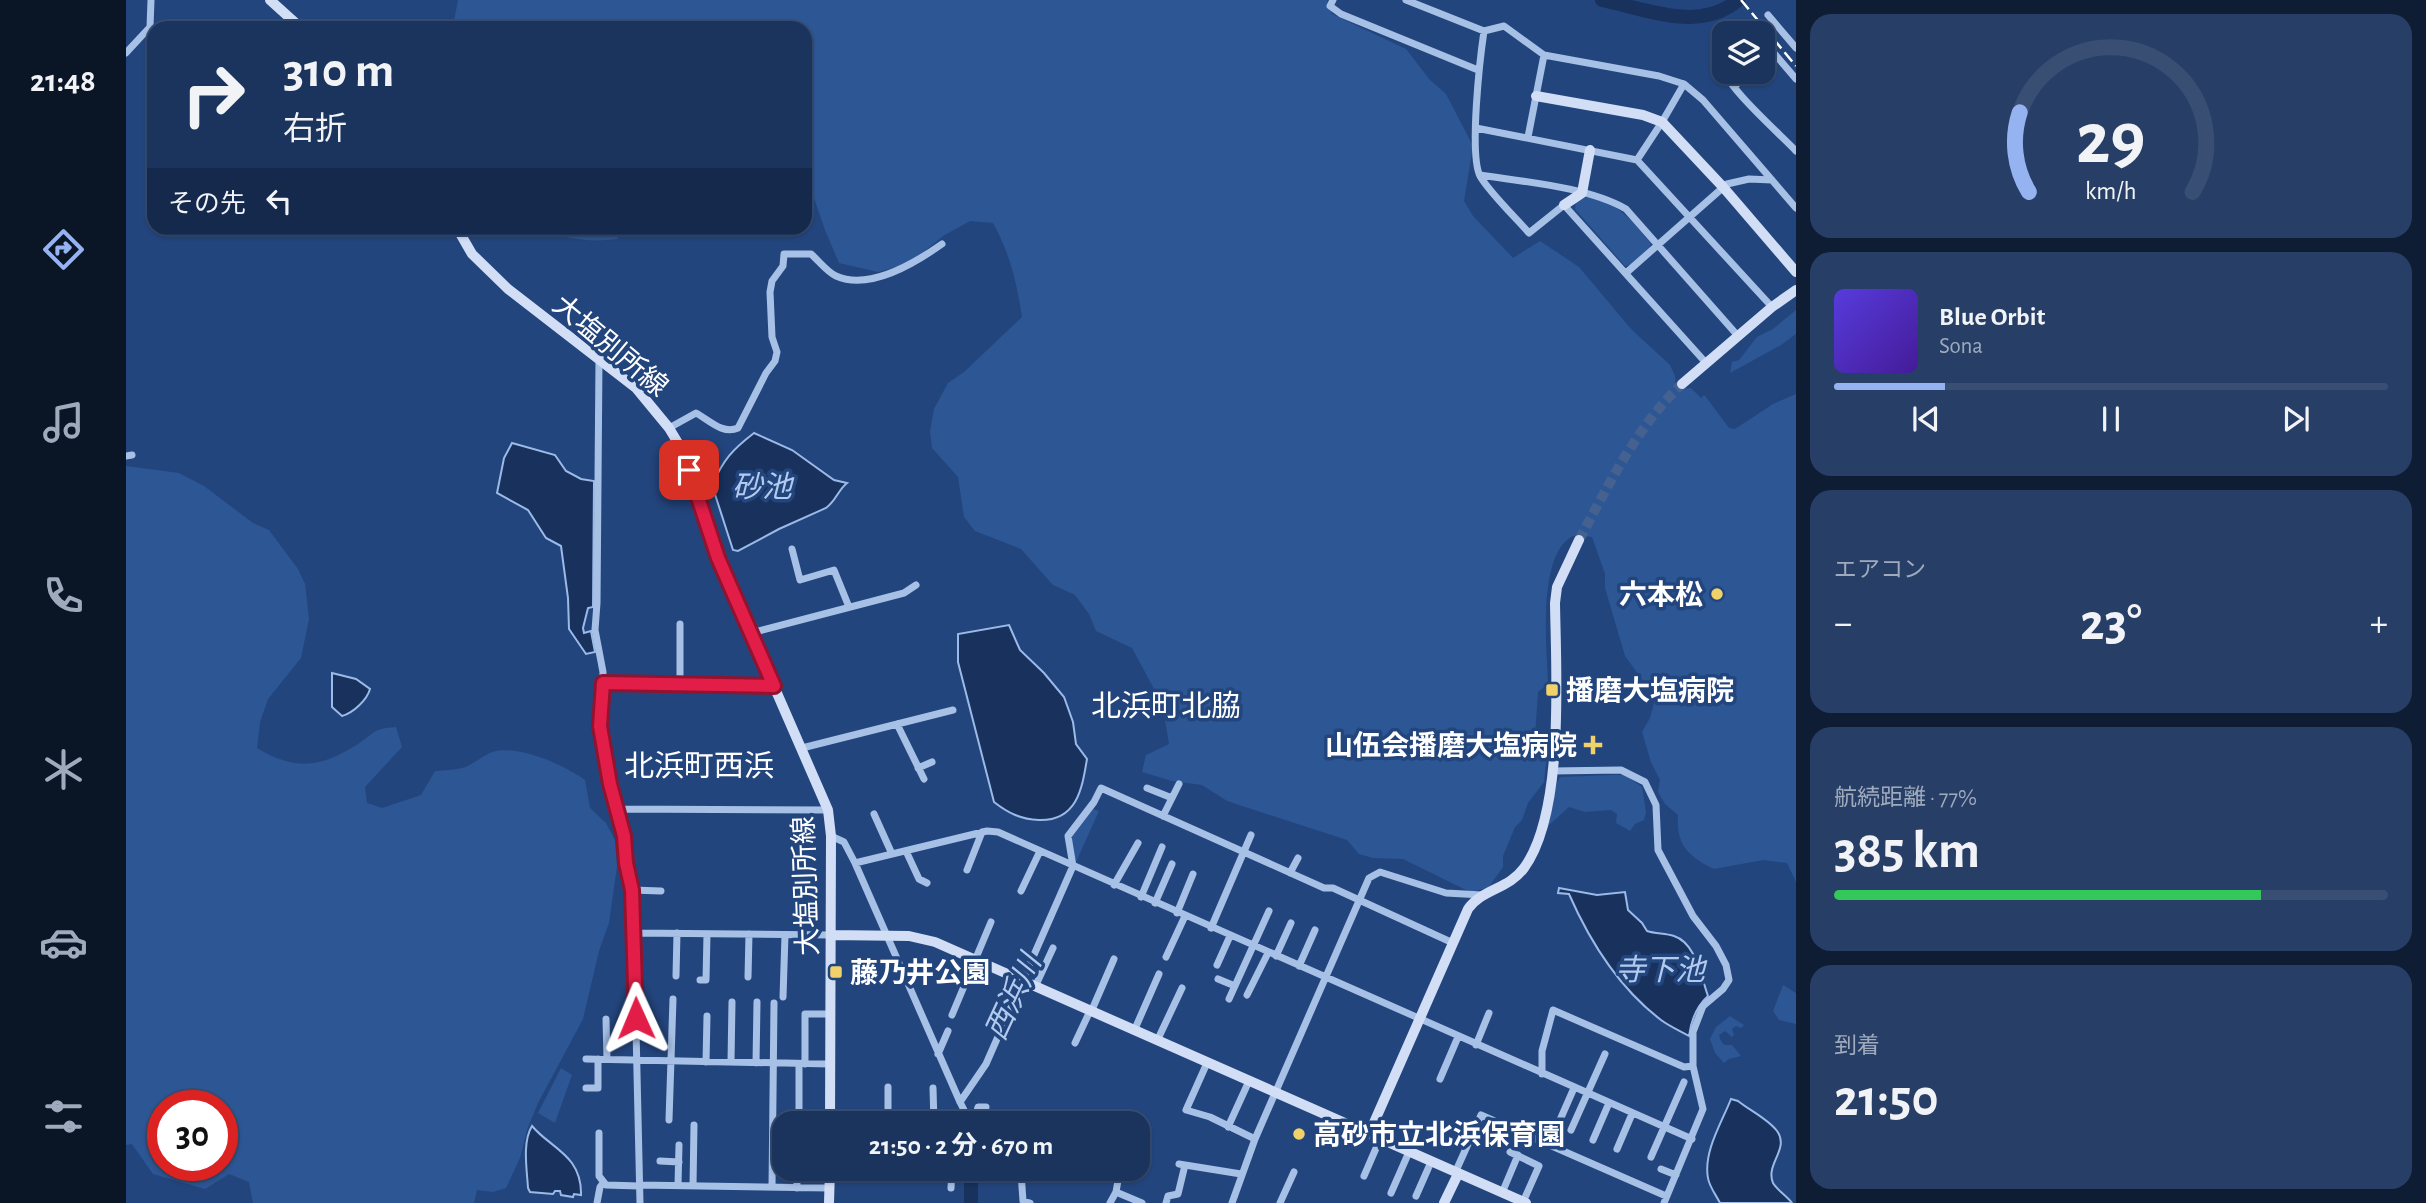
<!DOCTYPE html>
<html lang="ja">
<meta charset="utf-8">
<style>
:root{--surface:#1a345e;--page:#273f67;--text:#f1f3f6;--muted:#9faabc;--line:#384f73;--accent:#95b2f1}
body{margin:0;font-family:"Alegreya Sans","Noto Sans JP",sans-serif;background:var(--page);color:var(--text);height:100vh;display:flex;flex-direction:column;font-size:26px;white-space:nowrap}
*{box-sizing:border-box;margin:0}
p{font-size:23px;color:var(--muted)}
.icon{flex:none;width:38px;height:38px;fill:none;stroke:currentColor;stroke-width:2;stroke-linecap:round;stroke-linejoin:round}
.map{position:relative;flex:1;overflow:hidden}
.panel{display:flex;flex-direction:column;gap:14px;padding:14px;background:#0e1d34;width:630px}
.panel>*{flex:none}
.banner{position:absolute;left:21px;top:21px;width:665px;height:214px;border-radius:21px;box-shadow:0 2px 5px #0004,0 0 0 2px var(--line);background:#1a345e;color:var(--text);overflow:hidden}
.buttons{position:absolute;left:1586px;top:21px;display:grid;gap:14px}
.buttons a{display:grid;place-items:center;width:63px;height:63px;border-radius:14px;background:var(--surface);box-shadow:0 2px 5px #0004,0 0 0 2px var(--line);font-size:35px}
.speed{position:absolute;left:21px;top:1090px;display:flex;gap:14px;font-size:35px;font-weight:700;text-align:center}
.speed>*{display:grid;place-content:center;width:91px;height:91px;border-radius:50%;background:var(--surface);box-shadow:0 2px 5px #0004,0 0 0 2px var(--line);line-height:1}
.speed .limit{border:10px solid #d22;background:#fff;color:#111}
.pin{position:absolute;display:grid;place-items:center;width:60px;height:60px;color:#fff;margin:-30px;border-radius:14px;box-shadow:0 4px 10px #0006}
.me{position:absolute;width:77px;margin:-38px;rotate:359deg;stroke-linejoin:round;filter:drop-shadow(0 0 5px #0008)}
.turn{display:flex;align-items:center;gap:24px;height:147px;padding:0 21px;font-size:32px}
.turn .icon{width:91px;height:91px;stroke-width:2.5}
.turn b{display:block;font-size:49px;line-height:60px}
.then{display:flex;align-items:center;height:66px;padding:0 21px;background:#0003;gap:14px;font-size:26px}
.big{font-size:52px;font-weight:700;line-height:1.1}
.panel .card{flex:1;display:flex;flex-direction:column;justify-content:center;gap:10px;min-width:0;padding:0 24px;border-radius:21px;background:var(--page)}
.panel .dial{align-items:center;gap:0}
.dial svg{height:182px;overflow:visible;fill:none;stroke:var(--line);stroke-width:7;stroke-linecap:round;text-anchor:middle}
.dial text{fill:var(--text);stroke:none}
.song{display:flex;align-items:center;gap:21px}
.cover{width:84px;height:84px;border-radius:10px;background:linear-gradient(135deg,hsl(250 70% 55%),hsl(260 70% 35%))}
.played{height:7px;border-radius:4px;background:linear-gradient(90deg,var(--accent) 20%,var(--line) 20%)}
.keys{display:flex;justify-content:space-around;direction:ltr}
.heat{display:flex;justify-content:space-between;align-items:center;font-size:38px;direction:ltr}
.charge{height:10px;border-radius:5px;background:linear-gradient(90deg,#34c759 77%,var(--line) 0)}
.trip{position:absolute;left:646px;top:1111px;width:378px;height:70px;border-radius:21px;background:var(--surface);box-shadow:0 2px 5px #0004,0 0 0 2px var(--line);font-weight:700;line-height:70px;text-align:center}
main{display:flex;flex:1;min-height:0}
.dock{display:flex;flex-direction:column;width:126px;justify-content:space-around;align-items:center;background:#0a1526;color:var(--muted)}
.dock .icon{width:49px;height:49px}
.dock .current{color:var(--accent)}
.dock b{font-size:32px;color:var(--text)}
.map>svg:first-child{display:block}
.green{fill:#2d5695;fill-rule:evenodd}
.water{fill:#18315d;stroke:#9bbae7;stroke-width:2}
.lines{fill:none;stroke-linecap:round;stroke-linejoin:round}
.river{stroke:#18315d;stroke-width:14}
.secondary-tunnel{stroke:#446190;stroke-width:10;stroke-dasharray:10 5;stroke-linecap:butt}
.street{stroke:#a7c0e6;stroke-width:7}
.secondary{stroke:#d1def5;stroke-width:10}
.rail{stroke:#fff;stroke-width:2.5;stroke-dasharray:12 5;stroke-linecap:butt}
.route-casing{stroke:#92132f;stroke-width:18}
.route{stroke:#e11d48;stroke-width:12}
.poi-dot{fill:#f1d26a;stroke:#23457d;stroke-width:2.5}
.labels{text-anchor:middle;stroke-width:7;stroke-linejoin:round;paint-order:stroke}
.street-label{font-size:28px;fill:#fff;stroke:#23457d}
.poi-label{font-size:28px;font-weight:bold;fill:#fff;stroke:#23457d;text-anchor:start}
.water-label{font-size:30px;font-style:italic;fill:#b2caee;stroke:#23457d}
.neighbourhood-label{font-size:30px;fill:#fff;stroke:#23457d}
</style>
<main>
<nav class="dock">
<b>21:48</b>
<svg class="icon current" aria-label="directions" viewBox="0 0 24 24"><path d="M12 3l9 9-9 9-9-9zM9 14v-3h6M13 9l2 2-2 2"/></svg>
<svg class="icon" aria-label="music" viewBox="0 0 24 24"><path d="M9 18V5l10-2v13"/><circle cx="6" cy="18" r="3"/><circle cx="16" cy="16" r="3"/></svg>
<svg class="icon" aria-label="phone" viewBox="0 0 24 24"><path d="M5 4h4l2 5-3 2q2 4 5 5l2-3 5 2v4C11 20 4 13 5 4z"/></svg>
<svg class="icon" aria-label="climate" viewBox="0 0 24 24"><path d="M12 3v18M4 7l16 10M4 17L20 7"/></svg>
<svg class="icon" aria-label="car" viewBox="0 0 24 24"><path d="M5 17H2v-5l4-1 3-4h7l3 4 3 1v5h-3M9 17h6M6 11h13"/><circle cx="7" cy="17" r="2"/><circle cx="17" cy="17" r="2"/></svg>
<svg class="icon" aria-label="filters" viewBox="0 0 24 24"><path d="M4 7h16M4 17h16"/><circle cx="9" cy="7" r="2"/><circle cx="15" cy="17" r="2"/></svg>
</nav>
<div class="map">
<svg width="1670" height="1203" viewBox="0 0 1670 1203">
<rect width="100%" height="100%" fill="#23457d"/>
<path class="green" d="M332 0H1201L1206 14 1280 49 1304 80 1320 94 1347 146 1338 201 1347 216 1387 258 1414 241 1453 267 1505 329 1544 365 1549 376 1550 389 1565 388 1575 398 1578 395 1580 397 1603 428 1609 429 1647 404 1670 394V882L1661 863 1637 860 1588 869C1562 856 1550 845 1552 815L1539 804 1532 792 1534 780 1525 762 1516 732 1524 718 1528 703 1523 689 1499 656 1479 588V574L1466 537C1459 536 1451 534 1445 537 1411 558 1421 650 1422 684L1412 692 1408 752 1421 755 1418 782 1402 803 1396 820 1389 827 1377 856V867L1362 888 1344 892 1277 859 1247 858 1233 854 1221 840 1101 801 1076 785 1046 781 1016 772 1020 755 1043 744 1038 714 1027 687 1006 648 970 631 963 614 949 595 927 585 895 549 849 531 838 517 832 477 806 448 804 431 808 409 822 383 838 372 896 317C891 284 884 253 867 223L844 221 817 236 784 263 752 272 713 263 699 230 679 172V28H324L328 21Z
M1463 196C1496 206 1503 218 1525 243 1523 252 1509 265 1499 266L1449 209 1450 202Z
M406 228H482L493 239C462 243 436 238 406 228Z
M1670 310V334L1655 345 1604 373 1606 362 1613 360 1631 337 1647 329Z
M0 466 53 473 78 486 127 523 143 530 172 569 179 584 183 619 175 658 142 699 134 722 131 748C169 771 194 768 232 744 250 732 246 729 270 727L276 747 239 787 241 803 256 808 295 795 309 771C318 770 328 770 336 768 347 765 356 756 366 752 392 744 438 765 459 780L464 808 480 823 489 840 491 866 483 923 473 951 457 1019 412 1103 401 1130 394 1158 380 1188 367 1192 351 1190 348 1203H127L123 1182 103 1174 79 1189 27 1174 6 1144 0 1145ZM37 1106H96V1166H37Z
M1487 775H1499L1516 787 1520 812 1518 820 1509 824 1504 831 1490 823 1491 814 1485 810 1459 812 1443 807 1422 826C1426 813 1428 785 1434 777Z
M967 809 973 811 950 862 944 838Z
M1657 985 1670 993V1024L1653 1020 1647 1011Z
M1604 1016 1618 1025 1615 1028 1610 1026 1606 1029 1608 1035 1606 1037 1599 1031 1593 1035 1594 1039 1598 1045H1606L1615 1056 1603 1059 1598 1063 1589 1053 1584 1039 1590 1027Z
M435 1068 446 1075 429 1123 412 1113Z"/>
<path class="water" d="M628 433 666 450 708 480 721 483C712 490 710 501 700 508L653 529 612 551 607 550 586 485C598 459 606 450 628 433Z
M386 443 429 455 440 471 455 479 468 481 467 607 462 608 457 628 458 633 465 631 469 652 460 654 443 629 442 598 435 546 420 538 402 510 371 493 378 458Z
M883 625 894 650 918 673 938 697 947 722 950 744 961 759C956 789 951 821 913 820 894 819 882 813 868 802L832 662V634Z
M206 673 230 679 244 689C241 700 227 713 216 716L206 707Z
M1433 888 1471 895 1499 892 1502 910 1516 923 1521 931C1530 934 1539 933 1548 936 1570 943 1575 977 1582 996 1570 1007 1565 1020 1563 1036 1554 1031 1543 1026 1535 1020 1493 988 1464 942 1443 894L1432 893Z
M1605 1099 1612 1101C1623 1110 1642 1119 1651 1131 1664 1149 1639 1164 1647 1183 1651 1190 1661 1196 1666 1203H1594C1590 1195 1583 1186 1582 1178 1577 1152 1596 1122 1605 1099Z
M406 1126C424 1148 456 1155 455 1195L448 1194 447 1197 435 1195 434 1191H429L427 1194 404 1192 402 1188C401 1170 396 1142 406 1126Z"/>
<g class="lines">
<path class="river" d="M1476 0C1520 9 1574 33 1612 0
M845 1203V1169"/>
<path class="secondary-tunnel" d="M1453 540C1482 486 1511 426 1556 384"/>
<path class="street" d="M1207 0 1204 6 1215 14 1352 70
M1280 0 1358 31 1378 26 1418 55 1533 76 1558 84 1577 100 1670 208
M1642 15 1670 48
M1358 31C1354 58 1343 154 1354 176 1363 192 1390 218 1403 233L1438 205 1581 364
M1636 39 1670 79
M0 53 24 27 25 0
M1636 60 1646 51
M1594 63C1599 86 1651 131 1670 151
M1608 87 1624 72
M1350 128 1511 160 1646 307
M1402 137 1418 55
M1511 160 1536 122 1558 84
M1354 175C1399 182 1462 187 1500 209L1612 336
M1500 273 1601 184 1623 179 1646 180
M473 359 471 603 469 630 477 672 474 726 484 784 498 836 507 899 514 1203
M543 428 570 413C583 420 597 435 612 428L640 373 649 361 651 352 646 337 644 292 646 281 657 266 658 254H685C693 261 701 272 710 276 744 291 789 263 816 244
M0 456 6 455
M666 549 674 580 708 570 723 607
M625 633 778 593 790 585
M476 683 648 686
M554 684V624
M771 724 798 779
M676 748 827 710
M792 768 806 762
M1426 771 1495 770 1519 782 1530 805 1532 850 1567 916 1590 946 1600 965 1603 980 1597 989 1577 1006 1567 1032V1066L1577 1109 1538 1203
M1021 788 1046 798
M490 809 702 810
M748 814 766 854
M1037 816 1053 784
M705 836 718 842 729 863 834 1102 845 1124
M780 851 793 879 801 883
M729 863 861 831 872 832 1566 1139
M841 870 856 832
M1164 873 1172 858
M988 885 1012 843
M506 890 535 891
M895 891 914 851
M1015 897 1036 847
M1029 903 1046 864
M1051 913 1067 874
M1085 928 1125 835
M508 933 705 935
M1150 956 1165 923
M1040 957 1059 916
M1091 965 1104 936
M1173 966 1189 930
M550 976 551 933
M622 977 623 934
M1092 979 1109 986
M574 980H580L581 934
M909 987 927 948
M1121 995 1142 953
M657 997 659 935
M1103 999 1143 911
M965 1012 988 959
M826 1015 865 922
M480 1019 481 1059
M1008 1031 1033 974
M1031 1041 1056 988
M949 1043 964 1011
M1350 1045 1363 1013
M812 1054 822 1031
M460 1059 704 1064
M580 1062 581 1016
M605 1062 606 1002
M630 1063 631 1002
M1081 1063 1060 1110 1084 1117 1129 1139
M679 1064V1014H704
M1416 1074V1051L1427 1010 1558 1067 1567 1066
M1314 1079 1332 1037
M460 1088H472V1059
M807 1088 808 1124
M834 1102 860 1064 947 866 942 836 968 802 975 788 1198 888H1207L1327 943
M673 1114V1064
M842 1117 851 1111 852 1107H860
M543 1120 547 999
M762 1124V1087
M1102 1127 1123 1081
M1430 1129 1448 1088
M1445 1130 1479 1054
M473 1133V1176L480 1185 513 1186
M1467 1140 1483 1103
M1491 1149 1506 1114
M1384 1152 1413 1166 1397 1202
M1525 1157 1558 1082
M534 1161 553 1162
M1053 1164 1115 1174
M671 1169V1188
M889 1169 895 1173 897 1201 904 1203
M1535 1169 1550 1175
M763 1171H796
M1329 1173 1355 1115 1540 1196
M1238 1176 1254 1139
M513 1185 703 1188
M552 1185 553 1145
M567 1186 568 1125
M646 1187 648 1003
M825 1188 826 1169
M990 1192 994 1169
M1265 1193 1283 1152
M1376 1193 1392 1155
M1290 1196 1305 1162
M471 1203 474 1187 477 1183
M984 1203 990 1192 1016 1203
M1040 1203 1042 1196 1052 1194 1059 1165
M1106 1203 1129 1139 1243 878 1254 872 1320 893 1356 895
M1154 1203 1168 1172"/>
<path class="secondary" d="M144 0 175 28
M1410 96 1517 115 1536 122 1597 187 1670 272
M1438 205 1456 193 1464 150
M331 228 346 254 382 289 510 388 543 428 555 448 592 558 702 810 705 836 704 1124
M1556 384 1646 307 1670 290
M705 935 783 936 809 942 1400 1203
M1243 1134 1342 909C1356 889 1383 889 1398 868 1439 812 1430 672 1429 603L1431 587 1453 540
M703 1203 704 1169
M1318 1203 1332 1174"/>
<path class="rail" d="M1615 0 1670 66"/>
</g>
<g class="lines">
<g class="route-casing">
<path id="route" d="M510 1018 506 890 500 863 498 836 484 784 474 726 477 683 648 686 592 558 563 470"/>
</g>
<use href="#route" class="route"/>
</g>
<g class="poi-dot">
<circle cx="1591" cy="594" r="7"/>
<rect x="1419" y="683" width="14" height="14" rx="3.5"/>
<path d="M1463.5 734.5h7v7h7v7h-7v7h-7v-7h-7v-7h7z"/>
<rect x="703" y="965" width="14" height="14" rx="3.5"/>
<circle cx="1173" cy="1134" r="7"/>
</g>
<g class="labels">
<g class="street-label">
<text transform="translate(485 345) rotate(40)" y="10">大塩別所線</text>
<text transform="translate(679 886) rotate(-92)" y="10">大塩別所線</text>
</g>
<g class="poi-label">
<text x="1577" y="604" text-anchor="end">六本松</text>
<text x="1440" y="700">播磨大塩病院</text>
<text x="1451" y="755" text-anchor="end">山伍会播磨大塩病院</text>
<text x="724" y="982">藤乃井公園</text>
<text x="1187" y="1144">高砂市立北浜保育園</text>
</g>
<g class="water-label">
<text x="636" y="497">砂池</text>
<text x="1534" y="980">寺下池</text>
<text transform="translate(887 997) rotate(-65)" y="10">西浜川</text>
</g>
<g class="neighbourhood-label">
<text x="1040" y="716">北浜町北脇</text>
<text x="573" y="776">北浜町西浜</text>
</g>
</g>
</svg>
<div class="buttons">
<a><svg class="icon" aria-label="layers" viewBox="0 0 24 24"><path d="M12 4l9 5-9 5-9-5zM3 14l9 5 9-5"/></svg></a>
</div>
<div class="speed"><div class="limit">30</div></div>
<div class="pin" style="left:563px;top:470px;background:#d93025"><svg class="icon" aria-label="arrive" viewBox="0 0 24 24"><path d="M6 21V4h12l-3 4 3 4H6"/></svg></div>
<svg class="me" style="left:510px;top:1018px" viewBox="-20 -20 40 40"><path d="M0-17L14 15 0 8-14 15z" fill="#e11d48" stroke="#fff" stroke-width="4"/></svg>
<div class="trip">21:50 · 2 分 · 670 m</div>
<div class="banner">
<div class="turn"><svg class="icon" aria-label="right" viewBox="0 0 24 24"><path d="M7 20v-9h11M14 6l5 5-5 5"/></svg><div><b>310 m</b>右折</div></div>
<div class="then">その先<svg class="icon" aria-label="left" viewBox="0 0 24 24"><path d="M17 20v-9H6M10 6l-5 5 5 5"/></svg></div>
</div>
</div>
<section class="panel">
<div class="card dial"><svg viewBox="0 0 100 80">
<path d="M14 69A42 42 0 1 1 86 69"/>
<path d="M14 69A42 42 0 0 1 10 34" stroke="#95b2f1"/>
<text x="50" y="56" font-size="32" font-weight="700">29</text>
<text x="50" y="72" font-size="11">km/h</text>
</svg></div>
<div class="card">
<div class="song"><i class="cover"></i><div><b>Blue Orbit</b><p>Sona</p></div></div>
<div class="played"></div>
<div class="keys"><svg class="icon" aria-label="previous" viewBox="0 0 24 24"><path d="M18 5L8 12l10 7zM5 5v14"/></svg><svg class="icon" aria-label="pause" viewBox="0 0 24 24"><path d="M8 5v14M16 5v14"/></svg><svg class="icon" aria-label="next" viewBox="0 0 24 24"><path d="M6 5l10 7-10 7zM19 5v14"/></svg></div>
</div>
<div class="card"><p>エアコン</p>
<div class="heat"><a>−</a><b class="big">23°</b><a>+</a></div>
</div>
<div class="card"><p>航続距離 · 77%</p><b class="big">385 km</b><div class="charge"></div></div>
<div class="card"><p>到着</p><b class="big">21:50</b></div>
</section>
</main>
